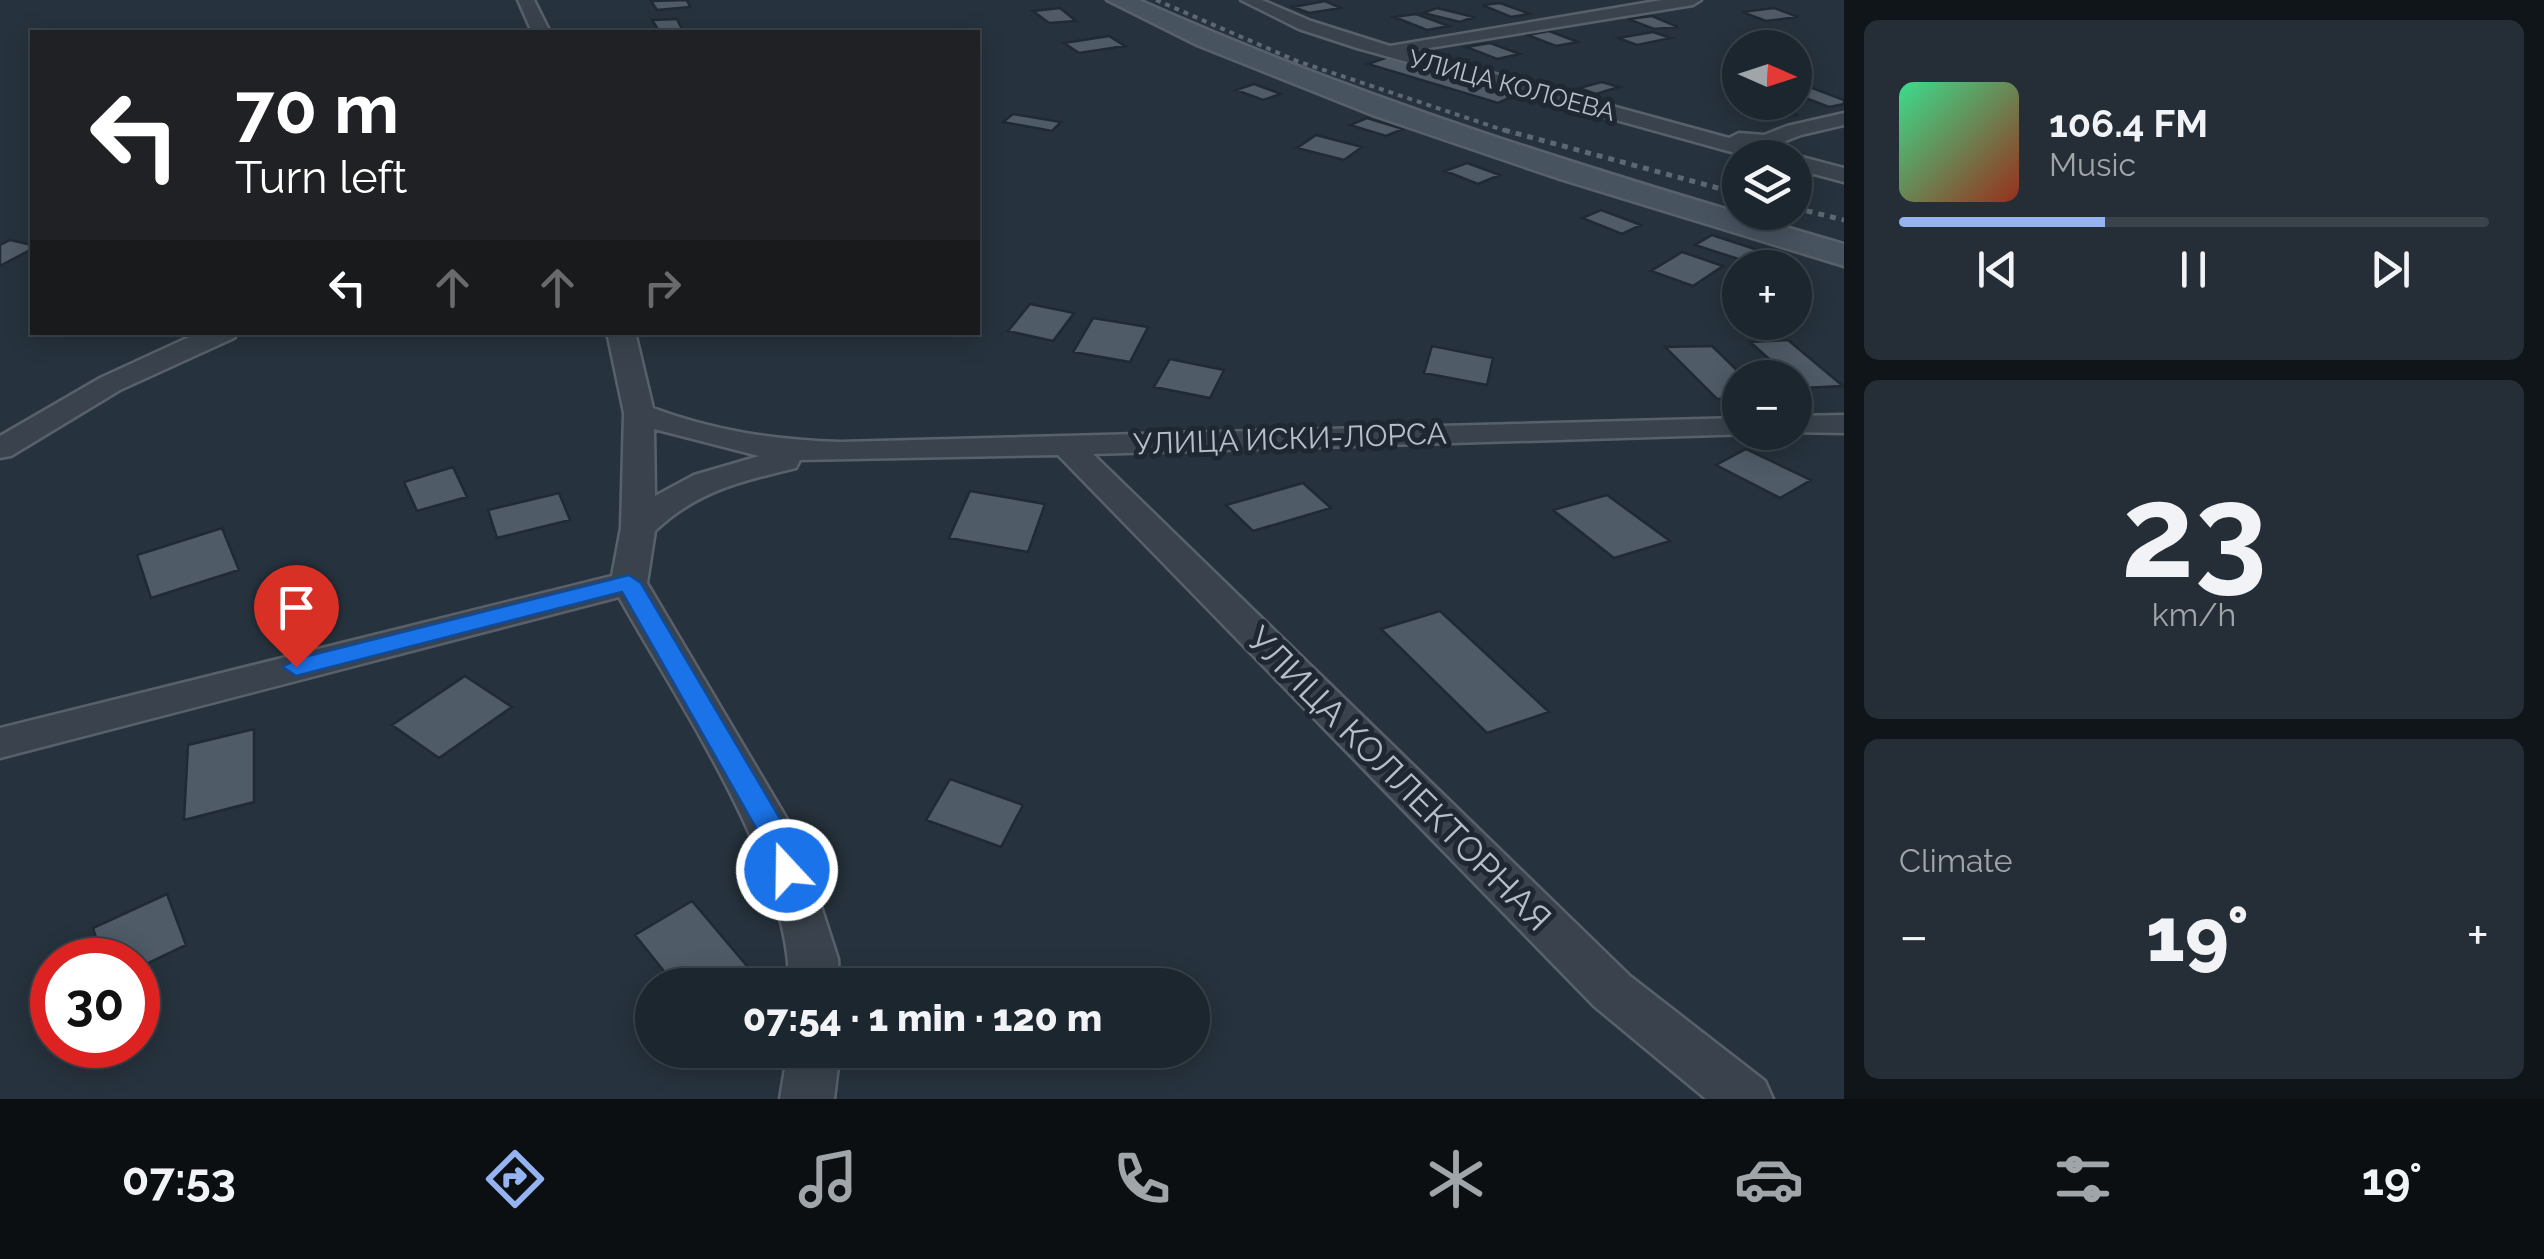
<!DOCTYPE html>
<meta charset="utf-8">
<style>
:root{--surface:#1c262e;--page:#252e36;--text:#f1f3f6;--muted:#a0a5aa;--line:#3a434a;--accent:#95b2f1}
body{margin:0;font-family:Raleway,sans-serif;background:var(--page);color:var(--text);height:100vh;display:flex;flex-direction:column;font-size:38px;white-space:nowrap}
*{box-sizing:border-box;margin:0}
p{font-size:32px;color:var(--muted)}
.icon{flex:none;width:55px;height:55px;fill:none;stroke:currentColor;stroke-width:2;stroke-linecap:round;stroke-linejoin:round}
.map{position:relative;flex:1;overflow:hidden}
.side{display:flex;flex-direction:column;gap:20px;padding:20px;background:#0f1519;width:700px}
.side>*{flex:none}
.top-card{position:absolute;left:30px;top:30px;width:950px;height:305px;border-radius:0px;box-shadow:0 5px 25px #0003,0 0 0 2px var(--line);background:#202124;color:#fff;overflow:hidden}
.needle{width:65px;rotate:93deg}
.controls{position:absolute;left:1722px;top:30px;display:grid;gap:20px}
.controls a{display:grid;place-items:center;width:90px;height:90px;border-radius:50%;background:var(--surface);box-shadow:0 5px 25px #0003,0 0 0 2px var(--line);font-size:50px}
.speed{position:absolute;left:30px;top:938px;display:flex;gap:20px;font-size:50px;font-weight:700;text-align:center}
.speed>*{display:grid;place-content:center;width:130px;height:130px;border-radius:50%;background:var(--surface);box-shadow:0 5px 25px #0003,0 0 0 2px var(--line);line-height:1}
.speed .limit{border:15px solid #d22;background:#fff;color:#111}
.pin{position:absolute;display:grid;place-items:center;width:85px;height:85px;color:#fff;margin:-102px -42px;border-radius:50% 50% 50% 0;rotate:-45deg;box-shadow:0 0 10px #0007}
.pin .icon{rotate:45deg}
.me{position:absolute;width:110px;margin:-55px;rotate:339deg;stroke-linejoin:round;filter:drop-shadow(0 0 8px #0008)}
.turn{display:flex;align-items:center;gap:35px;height:210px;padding:0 40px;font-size:45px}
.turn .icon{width:130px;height:130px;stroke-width:2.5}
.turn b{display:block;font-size:70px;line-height:85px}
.lanes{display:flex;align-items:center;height:95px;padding:0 40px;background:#0003;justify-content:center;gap:50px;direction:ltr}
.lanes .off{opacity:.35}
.big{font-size:75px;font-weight:800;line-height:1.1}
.side .widget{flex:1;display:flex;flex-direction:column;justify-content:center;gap:15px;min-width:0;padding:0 35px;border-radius:15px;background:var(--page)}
.side .dial{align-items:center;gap:0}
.dial b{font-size:130px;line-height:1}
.song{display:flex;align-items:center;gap:30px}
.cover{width:120px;height:120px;border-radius:15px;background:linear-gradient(135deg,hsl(150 70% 55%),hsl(10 70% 35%))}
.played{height:10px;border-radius:5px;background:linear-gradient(90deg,var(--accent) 35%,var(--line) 35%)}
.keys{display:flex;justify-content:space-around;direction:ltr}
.heat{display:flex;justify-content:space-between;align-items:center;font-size:55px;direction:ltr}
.trip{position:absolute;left:635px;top:968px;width:575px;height:100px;border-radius:50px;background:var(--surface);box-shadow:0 5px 25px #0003,0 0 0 2px var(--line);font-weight:800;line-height:100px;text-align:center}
.menu{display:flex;height:160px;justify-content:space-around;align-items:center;background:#0b0f12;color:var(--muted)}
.menu .icon{width:70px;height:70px}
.menu .active{color:var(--accent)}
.menu b{font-size:45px;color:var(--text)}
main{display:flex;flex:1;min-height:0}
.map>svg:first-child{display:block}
.building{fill:#4f5b67;stroke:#212a34;stroke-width:2.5}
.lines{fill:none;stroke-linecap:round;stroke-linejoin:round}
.street-casing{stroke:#58616b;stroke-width:5}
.secondary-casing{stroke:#58616b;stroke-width:5}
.street{fill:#3a434d;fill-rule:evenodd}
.secondary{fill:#485360;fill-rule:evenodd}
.rail-far1{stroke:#5c6874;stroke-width:4;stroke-dasharray:5 5;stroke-linecap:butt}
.rail{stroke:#5c6874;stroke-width:5;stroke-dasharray:6 6;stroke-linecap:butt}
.route{fill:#1a73e8;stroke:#114b97;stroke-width:2.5}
.labels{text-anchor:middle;stroke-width:10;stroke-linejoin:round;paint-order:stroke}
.far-street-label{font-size:25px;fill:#b6bec8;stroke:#1f2832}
.street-label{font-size:30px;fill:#b6bec8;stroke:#1f2832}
.near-street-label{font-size:35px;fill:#b6bec8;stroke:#1f2832}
</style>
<main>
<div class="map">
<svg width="1844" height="1099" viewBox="0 0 1844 1099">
<rect width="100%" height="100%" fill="#26323d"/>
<path class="building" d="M687 0 690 7 657 10 651 1Z
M1325 1 1341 8 1309 13 1293 7Z
M1500 3 1530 14 1511 17 1482 5Z
M1060 8 1076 21 1049 23 1033 11Z
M1437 8 1474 17 1460 22 1423 13Z
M1774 8 1798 17 1766 21 1742 12Z
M1416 14 1449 26 1427 30 1394 17Z
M1652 16 1678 27 1654 29 1628 19Z
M677 19 682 29 659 31 652 20Z
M1549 31 1578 42 1556 46 1527 35Z
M1653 32 1671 38 1637 45 1618 38Z
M1109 36 1125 46 1079 53 1064 43Z
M1490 43 1520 54 1497 59 1466 47Z
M1391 56 1520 93 1498 103 1368 64Z
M1602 82 1619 87 1596 94 1579 88Z
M1254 84 1281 94 1263 100 1236 90Z
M1807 86 1844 100V104L1829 107 1795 94V88Z
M1767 106 1798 115 1768 120 1744 110Z
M1013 114 1061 122 1052 131 1003 122Z
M1367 118 1403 129 1386 136 1350 125Z
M1316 135 1362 147 1344 160 1297 148Z
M1467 163 1500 175 1478 184 1445 171Z
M1601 210 1641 225 1622 234 1582 218Z
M1712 235 1773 255 1757 265 1695 245Z
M10 240 32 245V249L0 266V245Z
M1682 252 1723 266 1693 286 1651 271Z
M1030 304 1074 313 1053 341 1008 331Z
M1093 318 1148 327 1130 362 1073 352Z
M1788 340 1843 386 1802 388 1750 342Z
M1432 346 1493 358 1487 385 1424 373Z
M1712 346 1745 378H1740V398L1717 399 1665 347Z
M1170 359 1224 370 1210 398 1154 387Z
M1746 449 1811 480 1780 498 1716 465Z
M453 467 467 497 417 511 404 482Z
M1303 483 1331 508 1253 531 1226 505Z
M970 491 1045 504 1028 552 949 538Z
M559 493 570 520 497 538 488 510Z
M1607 495 1670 541 1614 558 1553 510Z
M222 528 239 570 151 598 137 555Z
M1440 611 1549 712 1487 733 1381 629Z
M465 676 512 707 439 758 392 725Z
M254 729V802L184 820 188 745Z
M950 779 1023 805 1001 847 926 820Z
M167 894 186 945 138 968V960H103L93 928Z
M692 901 763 985H675L635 935Z"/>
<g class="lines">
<g class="street-casing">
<path id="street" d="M518 0H534L550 32H532Z
M1241 0H1262L1311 21 1390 46 1662 0H1701L1693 5 1411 51 1729 138 1739 133 1764 135 1787 126 1844 113V125L1801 135 1768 148 1844 168V182L1795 169V158H1753L1357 48 1299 29Z
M200 332H238L234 338 120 390 11 456 0 458V436L100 378Z
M607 332H635L653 408C715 431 775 440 841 442L1740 418V432L1751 434 1093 454 1630 976 1765 1081 1773 1099H1706L1594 1006 1058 455 800 460 796 468C742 481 697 491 655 531L647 583 800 841 838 959 839 985H789C791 867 677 701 619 597L0 758V728L612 576 621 528 624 413ZM654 429 759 456 694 475 655 496Z
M1844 415V433L1788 432H1795V416Z
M788 1050H840L834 1099H780Z"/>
</g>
<g class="secondary-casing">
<path id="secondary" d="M1107 0H1139C1367 102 1604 174 1844 244V266L1557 178 1375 116 1197 45Z"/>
</g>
<use href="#street" class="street"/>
<use href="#secondary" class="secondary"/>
<path class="rail-far1" d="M1156 0 1297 61 1512 133"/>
<path class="rail" d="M1504 130 1740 194
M1795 208 1844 220"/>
</g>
<path class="route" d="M629 575 641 583 788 832 802 870 797 879 787 882 777 879 764 842 622 592 296 676 283 667 296 659Z"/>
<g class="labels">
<g class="far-street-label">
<text transform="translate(1512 85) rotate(15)" y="9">УЛИЦА КОЛОЕВА</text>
</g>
<g class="street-label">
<text transform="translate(1290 439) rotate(-2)" y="10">УЛИЦА ИСКИ-ЛОРСА</text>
</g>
<g class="near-street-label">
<text transform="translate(1399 779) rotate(45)" y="12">УЛИЦА КОЛЛЕКТОРНАЯ</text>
</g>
</g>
</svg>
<div class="controls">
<a><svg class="needle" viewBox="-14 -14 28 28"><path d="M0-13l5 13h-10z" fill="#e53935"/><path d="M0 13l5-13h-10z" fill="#a0a5aa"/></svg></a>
<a><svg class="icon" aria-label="layers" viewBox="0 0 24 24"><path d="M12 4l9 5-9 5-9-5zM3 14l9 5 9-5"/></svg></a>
<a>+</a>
<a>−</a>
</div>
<div class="speed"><div class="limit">30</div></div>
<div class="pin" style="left:296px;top:667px;background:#d93025"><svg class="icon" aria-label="arrive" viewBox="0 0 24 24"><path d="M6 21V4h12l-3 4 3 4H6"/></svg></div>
<svg class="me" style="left:787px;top:870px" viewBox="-20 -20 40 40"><circle r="17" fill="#1a73e8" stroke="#fff" stroke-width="3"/><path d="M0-11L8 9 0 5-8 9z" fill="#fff"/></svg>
<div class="trip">07:54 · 1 min · 120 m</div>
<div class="top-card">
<div class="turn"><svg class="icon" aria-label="left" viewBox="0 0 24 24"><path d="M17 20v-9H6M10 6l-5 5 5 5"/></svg><div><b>70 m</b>Turn left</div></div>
<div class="lanes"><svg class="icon" aria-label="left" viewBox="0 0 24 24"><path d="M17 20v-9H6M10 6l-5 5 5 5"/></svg><svg class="icon off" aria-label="ahead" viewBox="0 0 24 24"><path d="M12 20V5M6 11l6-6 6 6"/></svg><svg class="icon off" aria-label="ahead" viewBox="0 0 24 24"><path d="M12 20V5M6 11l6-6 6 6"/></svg><svg class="icon off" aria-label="right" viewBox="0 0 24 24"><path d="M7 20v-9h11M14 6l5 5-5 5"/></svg></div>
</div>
</div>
<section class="side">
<div class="widget">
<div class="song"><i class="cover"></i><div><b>106.4 FM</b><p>Music</p></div></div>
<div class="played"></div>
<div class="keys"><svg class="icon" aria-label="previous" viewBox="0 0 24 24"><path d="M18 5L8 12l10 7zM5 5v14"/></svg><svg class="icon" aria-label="pause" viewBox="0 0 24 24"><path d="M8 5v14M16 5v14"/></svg><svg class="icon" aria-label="next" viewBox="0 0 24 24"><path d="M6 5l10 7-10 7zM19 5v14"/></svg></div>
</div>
<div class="widget dial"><b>23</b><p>km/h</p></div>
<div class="widget"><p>Climate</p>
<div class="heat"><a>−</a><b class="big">19°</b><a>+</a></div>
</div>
</section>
</main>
<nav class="menu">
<b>07:53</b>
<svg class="icon active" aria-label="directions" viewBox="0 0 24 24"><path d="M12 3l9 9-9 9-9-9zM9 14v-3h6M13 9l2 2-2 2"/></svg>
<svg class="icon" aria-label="music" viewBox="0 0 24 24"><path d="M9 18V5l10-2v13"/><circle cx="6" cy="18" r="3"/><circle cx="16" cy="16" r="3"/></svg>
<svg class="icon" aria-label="phone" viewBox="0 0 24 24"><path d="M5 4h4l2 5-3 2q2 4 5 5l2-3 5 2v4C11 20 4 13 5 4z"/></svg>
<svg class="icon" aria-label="climate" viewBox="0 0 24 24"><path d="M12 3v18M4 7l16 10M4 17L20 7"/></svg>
<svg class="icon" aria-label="car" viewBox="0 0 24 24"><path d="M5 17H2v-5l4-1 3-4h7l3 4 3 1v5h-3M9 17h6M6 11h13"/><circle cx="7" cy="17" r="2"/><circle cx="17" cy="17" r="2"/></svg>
<svg class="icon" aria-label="filters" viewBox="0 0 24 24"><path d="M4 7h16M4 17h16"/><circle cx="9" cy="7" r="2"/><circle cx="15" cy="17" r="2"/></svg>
<b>19°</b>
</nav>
